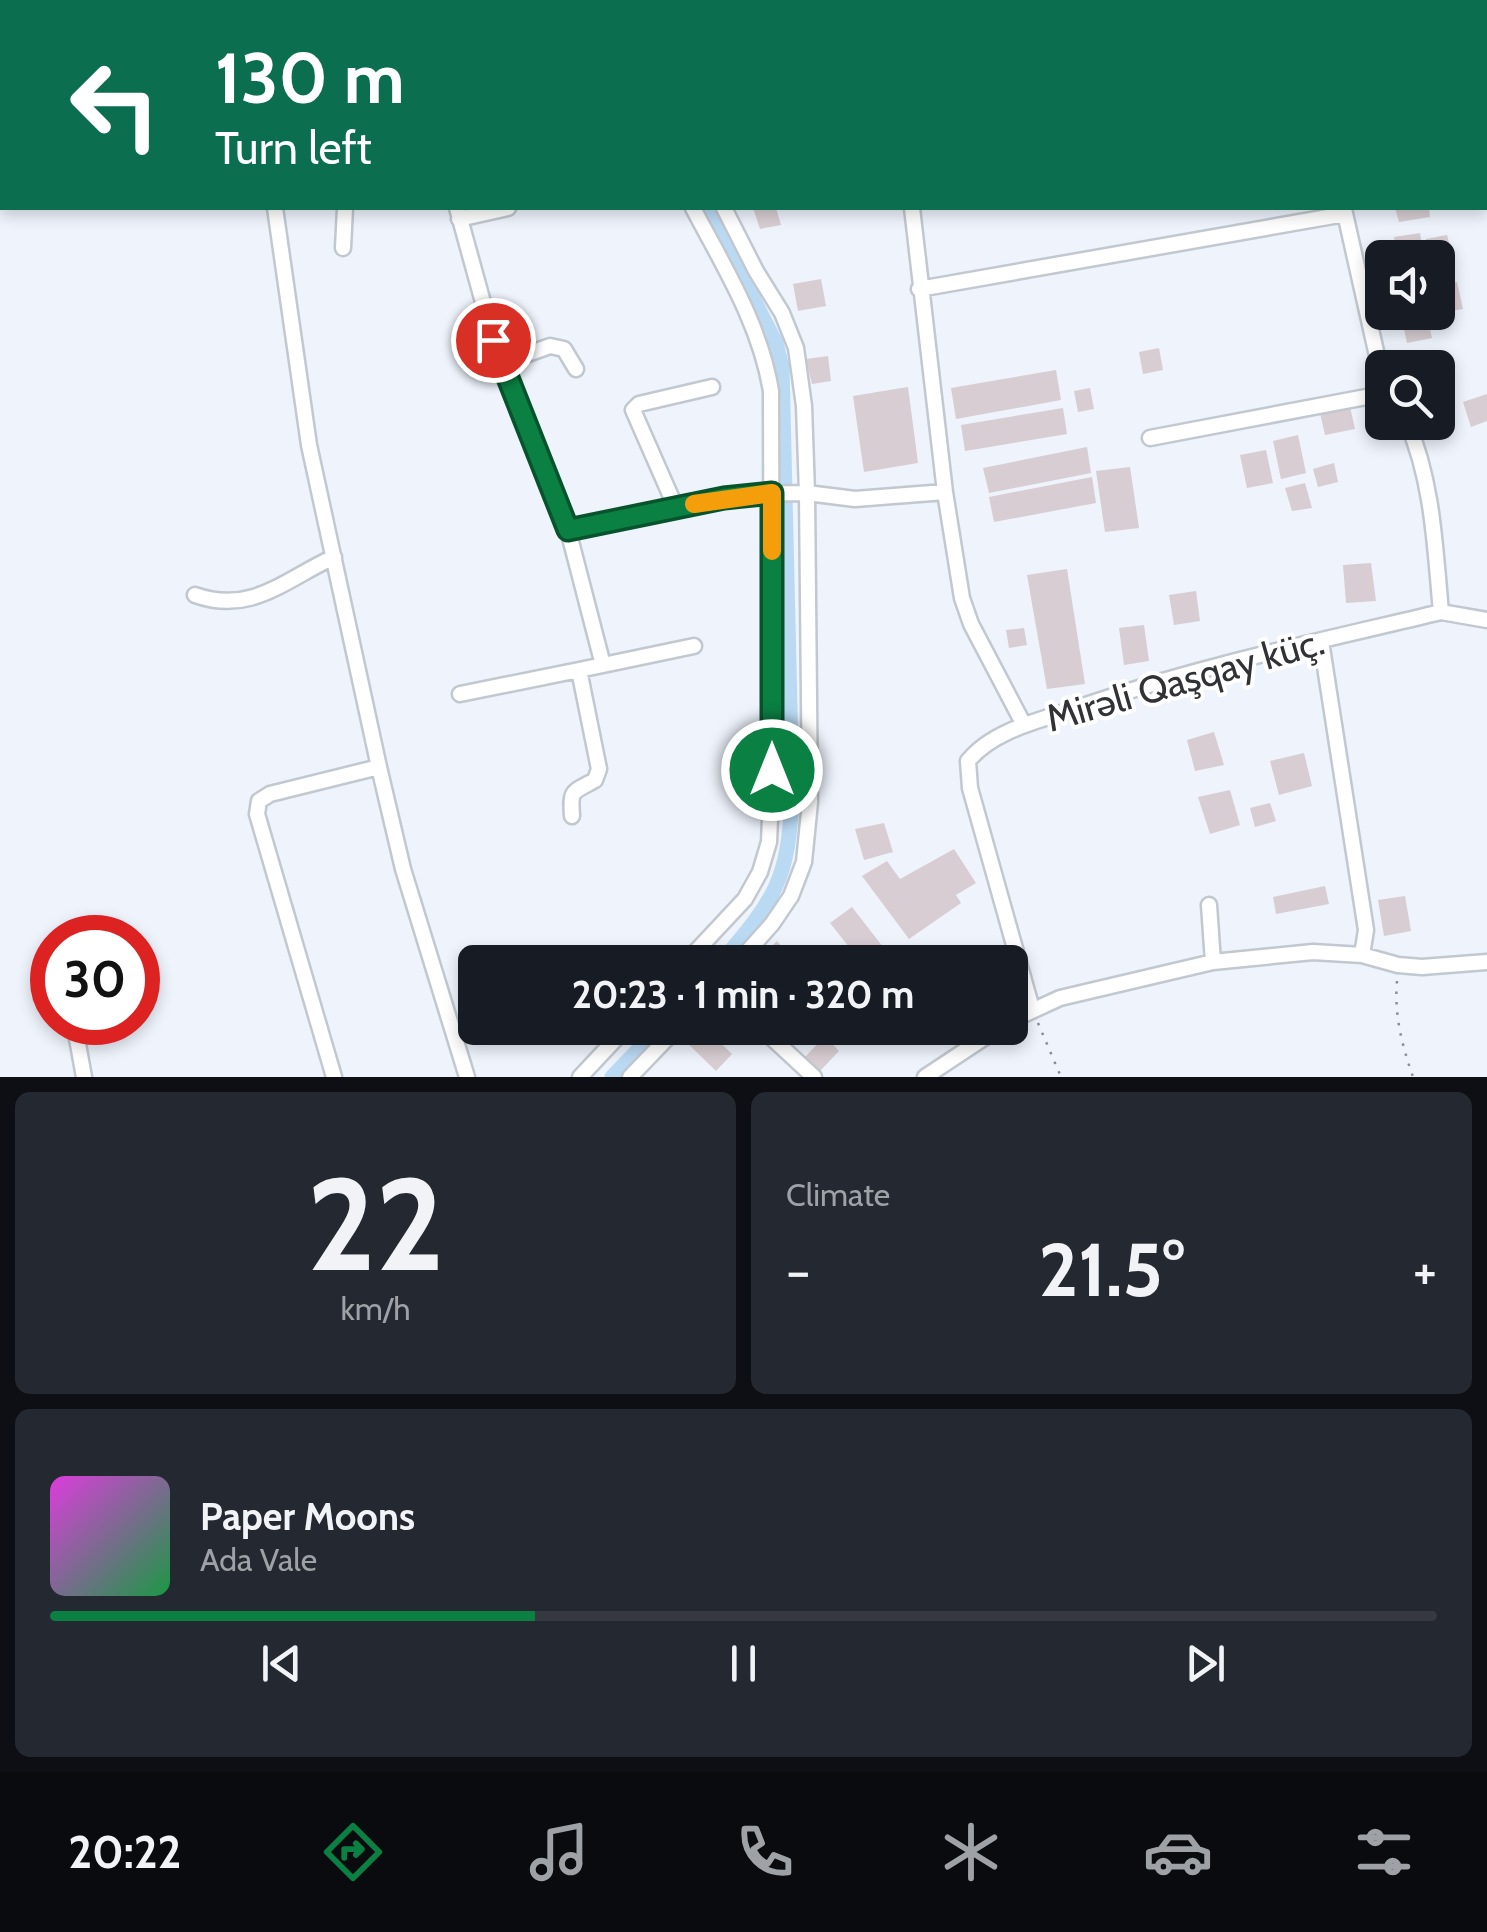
<!DOCTYPE html>
<meta charset="utf-8">
<style>
:root{--surface:#171b24;--page:#242831;--text:#f1f3f6;--muted:#9ea1a6;--line:#363941;--accent:#0b8043}
body{margin:0;font-family:Cabin,sans-serif;background:var(--page);color:var(--text);height:100vh;display:flex;flex-direction:column;font-size:38px;white-space:nowrap}
*{box-sizing:border-box;margin:0}
p{font-size:32px;color:var(--muted)}
.icon{flex:none;width:55px;height:55px;fill:none;stroke:currentColor;stroke-width:2;stroke-linecap:round;stroke-linejoin:round}
.map{position:relative;height:1077px;overflow:hidden}
.details{display:flex;flex-direction:column;gap:15px;padding:15px;background:#0d0f14;flex:1}
.details>*{flex:none}
.banner{position:absolute;left:0px;top:0px;width:1488px;height:210px;box-shadow:0 5px 15px #0003;background:#0b6e4f;color:#fff;overflow:hidden}
.controls{position:absolute;left:1365px;top:240px;display:grid;gap:20px}
.controls a{display:grid;place-items:center;width:90px;height:90px;border-radius:15px;background:var(--surface);box-shadow:0 5px 15px #0003;font-size:50px}
.speed{position:absolute;left:30px;top:915px;display:flex;gap:20px;font-size:50px;font-weight:700;text-align:center}
.speed>*{display:grid;place-content:center;width:130px;height:130px;border-radius:50%;background:var(--surface);box-shadow:0 5px 15px #0003;line-height:1}
.speed .limit{border:15px solid #d22;background:#fff;color:#111}
.pin{position:absolute;display:grid;place-items:center;width:85px;height:85px;color:#fff;margin:-42px;border:5px solid #fff;border-radius:50%;box-shadow:0 2px 10px #0007}
.me{position:absolute;width:110px;margin:-55px;rotate:0deg;stroke-linejoin:round;filter:drop-shadow(0 0 8px #0008)}
.turn{display:flex;align-items:center;gap:35px;height:210px;padding:0 50px;font-size:45px}
.turn .icon{width:130px;height:130px;stroke-width:2.5}
.turn b{display:block;font-size:70px;line-height:85px}
.big{font-size:75px;font-weight:700;line-height:1.1}
.details .widget{flex:1;display:flex;flex-direction:column;justify-content:center;gap:15px;min-width:0;padding:0 35px;border-radius:15px;background:var(--page)}
.details .dial{align-items:center;gap:0}
.dial b{font-size:130px;line-height:1}
.song{display:flex;align-items:center;gap:30px}
.cover{width:120px;height:120px;border-radius:15px;background:linear-gradient(135deg,hsl(300 70% 55%),hsl(140 70% 35%))}
.played{height:10px;border-radius:5px;background:linear-gradient(90deg,var(--accent) 35%,var(--line) 35%)}
.keys{display:flex;justify-content:space-around;direction:ltr}
.heat{display:flex;justify-content:space-between;align-items:center;font-size:55px;direction:ltr}
.details .tiles{flex:1;display:grid;gap:15px;grid-template-columns:1fr 1fr}
.widget:last-child{grid-column:span 2}
.trip{position:absolute;left:458px;top:945px;width:570px;height:100px;border-radius:15px;background:var(--surface);box-shadow:0 5px 15px #0003;font-weight:700;line-height:100px;text-align:center}
.dock{display:flex;height:160px;justify-content:space-around;align-items:center;background:#090b0e;color:var(--muted)}
.dock .icon{width:70px;height:70px}
.dock .current{color:var(--accent)}
.dock b{font-size:45px;color:var(--text)}
.map>svg:first-child{display:block}
.lines{fill:none;stroke-linecap:round;stroke-linejoin:round}
.canal{stroke:#badaf4;stroke-width:15}
.building{fill:#d7cdd2}
.minor-casing{stroke:#c2c8d0;stroke-width:19}
.path{stroke:#8a8d93;stroke-width:2.5;stroke-dasharray:2.5 8;stroke-linecap:butt}
.minor{stroke:#fff;stroke-width:14}
.route-casing{stroke:#07532c;stroke-width:25}
.route{stroke:#0b8043;stroke-width:18}
.slow{stroke:#f59e0b;stroke-width:18}
.labels{text-anchor:middle;stroke-width:8;stroke-linejoin:round;paint-order:stroke}
.street-label{font-size:38px;fill:#303235;stroke:#fff}
</style>
<div class="map">
<svg width="1487" height="1077" viewBox="0 0 1487 1077">
<rect width="100%" height="100%" fill="#eef3fc"/>
<g class="lines">
<path class="canal" d="M688 2 689 0
M707 208 776 343 782 367 792 793C789 879 776 898 721 962
M612 1077 659 1028"/>
</g>
<path class="building" d="M753 208H776L781 225 760 229Z
M1395 208H1429L1430 217 1399 222Z
M1420 233 1424 258H1398L1394 237Z
M1447 235 1452 254 1429 258 1426 239Z
M821 279 826 306 798 311 793 284Z
M1457 282 1463 309 1439 313 1438 285Z
M1382 295V312H1399L1400 316 1377 320 1371 297Z
M1427 315 1432 338 1407 343 1402 319Z
M1159 348 1163 370 1143 374 1139 352Z
M828 356 831 381 812 384 806 359Z
M1056 370 1061 400 956 419 951 388Z
M908 387 918 463 864 472 853 396Z
M1090 388 1094 409 1078 412 1074 391Z
M1487 394V421L1471 427 1463 402Z
M1349 402 1355 429 1325 435 1319 409Z
M1063 408 1067 434 965 451 961 425Z
M1298 435 1306 473 1281 479 1273 441Z
M1087 447 1091 473 989 493 983 468Z
M1266 450 1273 483 1247 488 1240 455Z
M1334 463 1338 482 1318 487 1313 469Z
M1130 467 1139 528 1105 532 1096 471Z
M1092 477 1096 503 994 522 989 497Z
M1305 483 1312 508 1292 511 1285 488Z
M1371 563 1376 601 1346 603 1343 565Z
M1067 569 1085 684 1047 689 1027 575Z
M1196 591 1200 621 1174 625 1169 595Z
M1144 625 1149 661 1124 665 1119 628Z
M1024 628 1027 645 1009 648 1006 630Z
M1214 732 1224 765 1195 771 1187 740Z
M1304 753 1312 786 1279 795 1270 761Z
M1230 790 1240 825 1210 834 1198 797Z
M1270 803 1276 821 1255 827 1250 808Z
M884 823 893 852 864 860 855 829Z
M954 849 976 883 956 895 961 903 909 939 862 876 887 861 900 879Z
M1325 886 1329 904 1276 914 1273 897Z
M1405 896 1411 931 1384 936 1378 900Z
M852 907 890 956 882 962H861L830 923Z
M777 941 793 960 790 962H763L759 958Z
M696 1028H705L732 1054 716 1071 683 1039Z
M912 1028H950L926 1045Z
M825 1036 839 1051 819 1072 805 1057Z"/>
<g class="lines">
<g class="minor-casing">
<path id="minor" d="M410 0 411 2
M910 0V2
M1307 0V2
M1423 0V2
M671 2 672 0
M702 2 703 0
M1023 2 1034 0
M1485 75 1487 74
M0 170 2 169
M275 208 309 445 379 767 403 869 467 1077
M457 208 500 364 568 530 603 665 579 670 599 769 595 780C572 793 570 789 572 816
M724 208 756 271 782 313 796 348 804 406 807 493 810 802 804 862 791 896 772 924 738 962
M912 208 945 492 962 598 971 624 1024 725
M1344 209 1382 378
M459 219 508 208
M343 248 345 208
M919 289 1345 214
M500 364 550 346 564 349 576 369
M1407 422C1433 482 1435 548 1441 612
M1150 438 1382 394
M676 508 633 410 639 404 712 387
M568 530 748 494 807 493 855 499 945 492
M195 595C251 615 284 580 334 557
M1321 641 1366 930 1362 955
M603 665 694 646
M460 694 579 670
M1209 905 1213 962
M686 962 745 899 760 872 769 842 772 770 771 391C760 324 724 267 693 208
M1032 1009 970 788 968 761C993 730 1041 720 1077 708 1195 667 1320 641 1441 612L1487 620
M1010 1021 1060 998 1213 962 1313 952 1362 955 1398 965 1422 967 1487 962
M74 1022 84 1077
M761 1028 814 1077
M334 1077 257 814 259 801 270 794 379 767
M580 1077 626 1028
M630 1077 677 1028
M925 1077 999 1028"/>
</g>
<path class="path" d="M1397 981C1394 1015 1402 1045 1413 1077
M1038 1023 1061 1077"/>
<use href="#minor" class="minor"/>
</g>
<g class="lines">
<g class="route-casing">
<path id="route" d="M493 340 568 530 724 498 772 493V770"/>
</g>
<use href="#route" class="route"/>
<path class="slow" d="M694 504 772 493V551"/>
</g>
<g class="labels">
<g class="street-label">
<text transform="translate(1185 680) rotate(-16)" y="13">Mirəli Qaşqay küç.</text>
</g>
</g>
</svg>
<div class="controls">
<a><svg class="icon" aria-label="sound" viewBox="0 0 24 24"><path d="M4 9h4l5-4v14l-5-4H4zM17 9q2 3 0 6"/></svg></a>
<a><svg class="icon" aria-label="search" viewBox="0 0 24 24"><circle cx="10" cy="10" r="6"/><path d="M15 15l6 6"/></svg></a>
</div>
<div class="speed"><div class="limit">30</div></div>
<div class="pin" style="left:493px;top:340px;background:#d93025"><svg class="icon" aria-label="arrive" viewBox="0 0 24 24"><path d="M6 21V4h12l-3 4 3 4H6"/></svg></div>
<svg class="me" style="left:772px;top:770px" viewBox="-20 -20 40 40"><circle r="17" fill="#0b8043" stroke="#fff" stroke-width="3"/><path d="M0-11L8 9 0 5-8 9z" fill="#fff"/></svg>
<div class="trip">20:23 · 1 min · 320 m</div>
<div class="banner">
<div class="turn"><svg class="icon" aria-label="left" viewBox="0 0 24 24"><path d="M17 20v-9H6M10 6l-5 5 5 5"/></svg><div><b>130 m</b>Turn left</div></div>
</div>
</div>
<section class="details">
<div class="tiles">
<div class="widget dial"><b>22</b><p>km/h</p></div>
<div class="widget"><p>Climate</p>
<div class="heat"><a>−</a><b class="big">21.5°</b><a>+</a></div>
</div>
<div class="widget">
<div class="song"><i class="cover"></i><div><b>Paper Moons</b><p>Ada Vale</p></div></div>
<div class="played"></div>
<div class="keys"><svg class="icon" aria-label="previous" viewBox="0 0 24 24"><path d="M18 5L8 12l10 7zM5 5v14"/></svg><svg class="icon" aria-label="pause" viewBox="0 0 24 24"><path d="M8 5v14M16 5v14"/></svg><svg class="icon" aria-label="next" viewBox="0 0 24 24"><path d="M6 5l10 7-10 7zM19 5v14"/></svg></div>
</div>
</div>
</section>
<nav class="dock">
<b>20:22</b>
<svg class="icon current" aria-label="directions" viewBox="0 0 24 24"><path d="M12 3l9 9-9 9-9-9zM9 14v-3h6M13 9l2 2-2 2"/></svg>
<svg class="icon" aria-label="music" viewBox="0 0 24 24"><path d="M9 18V5l10-2v13"/><circle cx="6" cy="18" r="3"/><circle cx="16" cy="16" r="3"/></svg>
<svg class="icon" aria-label="phone" viewBox="0 0 24 24"><path d="M5 4h4l2 5-3 2q2 4 5 5l2-3 5 2v4C11 20 4 13 5 4z"/></svg>
<svg class="icon" aria-label="climate" viewBox="0 0 24 24"><path d="M12 3v18M4 7l16 10M4 17L20 7"/></svg>
<svg class="icon" aria-label="car" viewBox="0 0 24 24"><path d="M5 17H2v-5l4-1 3-4h7l3 4 3 1v5h-3M9 17h6M6 11h13"/><circle cx="7" cy="17" r="2"/><circle cx="17" cy="17" r="2"/></svg>
<svg class="icon" aria-label="filters" viewBox="0 0 24 24"><path d="M4 7h16M4 17h16"/><circle cx="9" cy="7" r="2"/><circle cx="15" cy="17" r="2"/></svg>
</nav>
